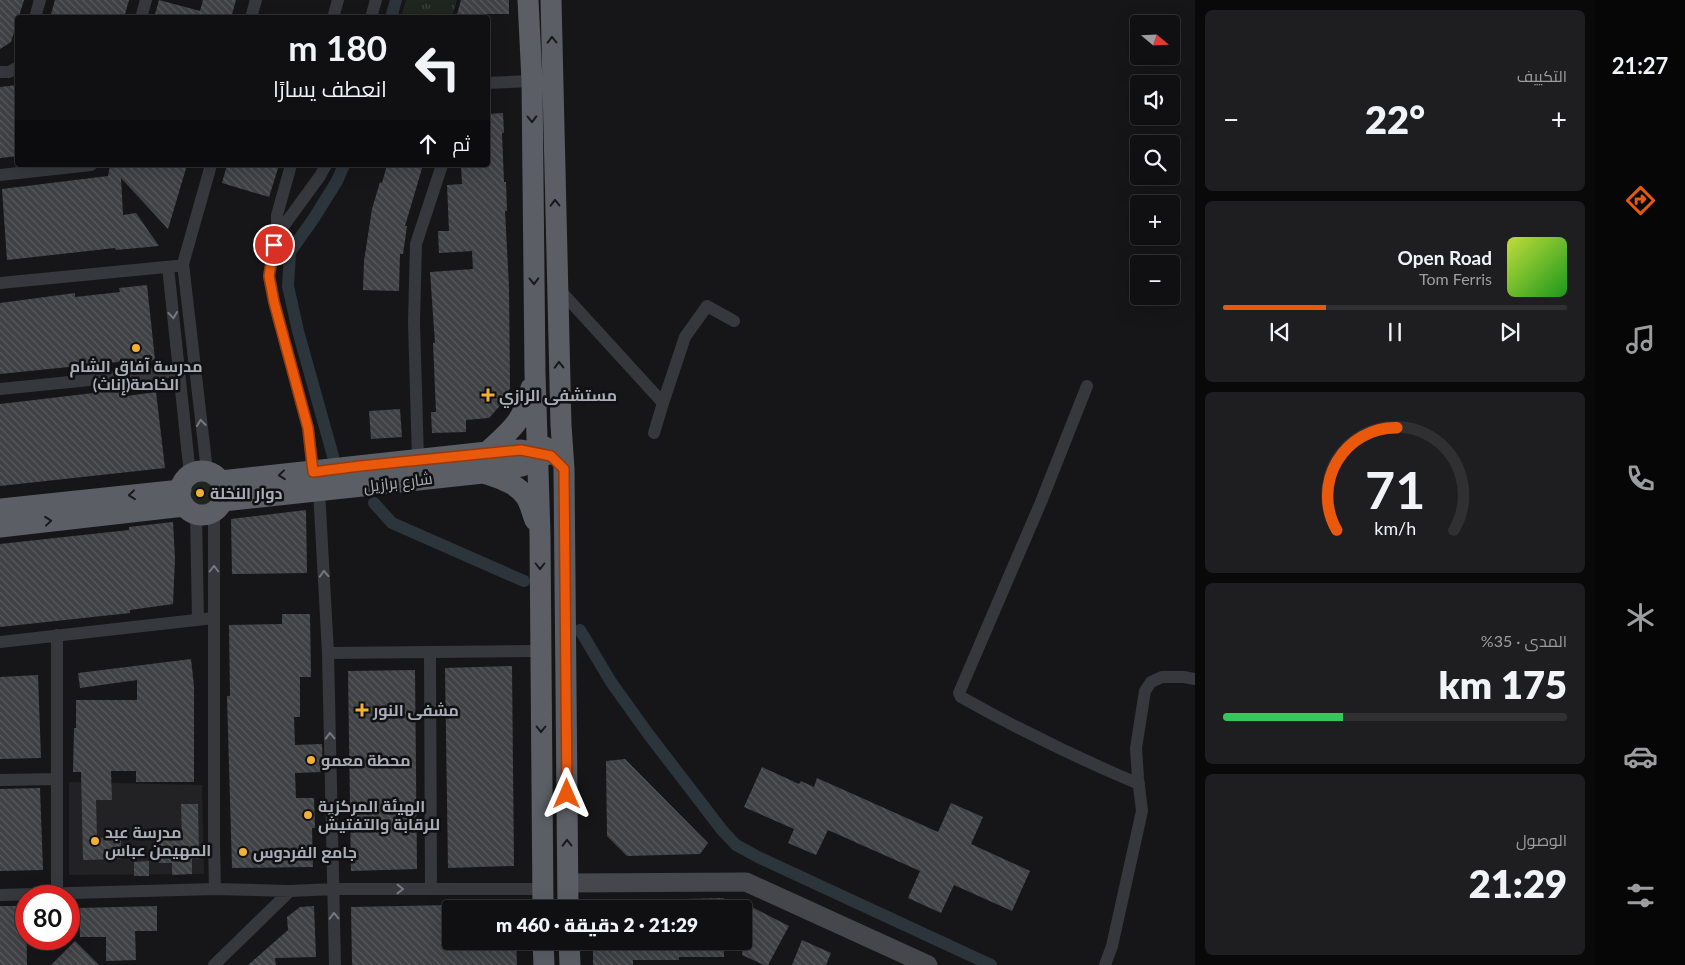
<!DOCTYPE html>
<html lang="ar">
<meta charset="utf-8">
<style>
:root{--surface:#101012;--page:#1e1e20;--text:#f1f3f6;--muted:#9c9d9f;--line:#303032;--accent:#ea580c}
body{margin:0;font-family:Lato,Cairo,sans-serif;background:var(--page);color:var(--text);direction:rtl;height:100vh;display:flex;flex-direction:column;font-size:19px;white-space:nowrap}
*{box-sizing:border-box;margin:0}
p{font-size:16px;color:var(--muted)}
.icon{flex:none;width:28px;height:28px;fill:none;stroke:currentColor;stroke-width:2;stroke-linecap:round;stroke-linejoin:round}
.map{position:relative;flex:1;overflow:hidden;direction:ltr}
.sheet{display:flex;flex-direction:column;gap:10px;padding:10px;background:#09090a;width:400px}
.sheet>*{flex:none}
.top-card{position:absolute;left:15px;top:15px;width:475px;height:152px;border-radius:5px;box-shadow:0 5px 20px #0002,0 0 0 1px var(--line);direction:rtl;background:#101012;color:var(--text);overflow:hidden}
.needle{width:32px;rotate:109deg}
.controls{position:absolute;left:1130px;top:15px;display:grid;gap:10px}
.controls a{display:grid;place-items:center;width:50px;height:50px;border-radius:5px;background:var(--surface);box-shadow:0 5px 20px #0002,0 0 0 1px var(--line);font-size:25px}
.speed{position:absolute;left:15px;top:885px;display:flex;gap:10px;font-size:25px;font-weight:700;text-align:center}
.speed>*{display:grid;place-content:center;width:65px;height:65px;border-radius:50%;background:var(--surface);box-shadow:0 5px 20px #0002,0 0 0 1px var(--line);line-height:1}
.speed .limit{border:8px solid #d22;background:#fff;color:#111}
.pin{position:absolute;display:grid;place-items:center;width:42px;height:42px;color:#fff;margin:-21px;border:2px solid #fff;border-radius:50%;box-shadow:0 1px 5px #0007}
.me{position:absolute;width:55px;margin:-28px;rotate:0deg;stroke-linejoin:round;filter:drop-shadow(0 0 4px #0008)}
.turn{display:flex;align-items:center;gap:18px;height:105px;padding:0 20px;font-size:22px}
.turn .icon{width:65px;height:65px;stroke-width:2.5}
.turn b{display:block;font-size:35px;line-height:42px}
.then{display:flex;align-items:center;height:48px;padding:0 20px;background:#0003;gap:10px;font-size:19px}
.big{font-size:38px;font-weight:800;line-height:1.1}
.sheet .widget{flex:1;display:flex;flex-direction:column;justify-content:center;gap:8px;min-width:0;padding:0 18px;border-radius:8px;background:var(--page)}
.sheet .dial{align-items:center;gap:0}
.dial svg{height:130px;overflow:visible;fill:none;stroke:var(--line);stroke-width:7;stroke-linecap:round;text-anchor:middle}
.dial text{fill:var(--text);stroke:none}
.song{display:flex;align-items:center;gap:15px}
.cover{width:60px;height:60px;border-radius:8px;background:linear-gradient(135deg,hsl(70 70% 55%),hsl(120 70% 35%))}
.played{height:5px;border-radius:2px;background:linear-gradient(90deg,var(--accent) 30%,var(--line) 30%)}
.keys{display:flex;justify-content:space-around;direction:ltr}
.heat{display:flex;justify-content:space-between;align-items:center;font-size:28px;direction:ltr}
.charge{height:8px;border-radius:4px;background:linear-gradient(90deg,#34c759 35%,var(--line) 0)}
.trip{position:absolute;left:442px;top:900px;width:310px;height:50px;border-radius:5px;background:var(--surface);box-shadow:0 5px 20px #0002,0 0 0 1px var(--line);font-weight:800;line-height:50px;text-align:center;direction:rtl}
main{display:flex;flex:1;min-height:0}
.tab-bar{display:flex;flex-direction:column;width:90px;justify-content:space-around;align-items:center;background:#060607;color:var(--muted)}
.tab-bar .icon{width:35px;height:35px}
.tab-bar .active{color:var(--accent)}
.tab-bar b{font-size:22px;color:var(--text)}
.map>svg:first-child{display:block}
.built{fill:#222225}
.park{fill:url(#park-tufts)}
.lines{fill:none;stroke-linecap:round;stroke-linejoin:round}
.canal{stroke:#2c353c;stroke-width:12}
.building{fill:url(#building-back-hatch)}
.minor{stroke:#37383d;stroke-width:12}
.secondary{stroke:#45474d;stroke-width:19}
.trunk{stroke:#5b5e65;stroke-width:21}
.oneway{stroke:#18191b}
.oneway2{stroke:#757881}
.route-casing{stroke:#983908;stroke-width:12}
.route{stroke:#ea580c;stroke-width:9}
.poi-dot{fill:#f2b134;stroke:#111113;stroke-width:2}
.labels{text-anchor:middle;stroke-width:5;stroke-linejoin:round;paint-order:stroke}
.poi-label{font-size:16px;font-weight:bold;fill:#a8adb8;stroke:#111113;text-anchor:start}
.street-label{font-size:16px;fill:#a8adb8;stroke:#111113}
</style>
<main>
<nav class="tab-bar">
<b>21:27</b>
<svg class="icon active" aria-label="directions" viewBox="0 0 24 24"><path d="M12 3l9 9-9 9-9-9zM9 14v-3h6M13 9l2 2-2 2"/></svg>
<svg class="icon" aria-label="music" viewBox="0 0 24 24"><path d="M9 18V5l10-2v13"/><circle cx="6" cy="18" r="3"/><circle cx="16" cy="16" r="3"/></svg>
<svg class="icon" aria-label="phone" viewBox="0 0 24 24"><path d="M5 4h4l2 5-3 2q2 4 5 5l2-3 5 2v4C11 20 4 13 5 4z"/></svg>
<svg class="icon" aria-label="climate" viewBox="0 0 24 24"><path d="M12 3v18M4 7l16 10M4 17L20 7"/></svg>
<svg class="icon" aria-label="car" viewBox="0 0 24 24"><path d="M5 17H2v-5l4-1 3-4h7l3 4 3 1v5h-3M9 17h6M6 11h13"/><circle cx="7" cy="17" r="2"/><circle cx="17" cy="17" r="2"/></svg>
<svg class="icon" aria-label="filters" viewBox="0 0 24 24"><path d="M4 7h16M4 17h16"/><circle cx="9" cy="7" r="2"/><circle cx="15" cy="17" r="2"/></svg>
</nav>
<section class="sheet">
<div class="widget"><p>التكييف</p>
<div class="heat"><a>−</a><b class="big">22°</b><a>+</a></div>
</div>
<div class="widget">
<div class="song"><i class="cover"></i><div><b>Open Road</b><p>Tom Ferris</p></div></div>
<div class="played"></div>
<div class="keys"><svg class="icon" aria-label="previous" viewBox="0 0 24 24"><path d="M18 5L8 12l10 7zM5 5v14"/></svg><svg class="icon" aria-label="pause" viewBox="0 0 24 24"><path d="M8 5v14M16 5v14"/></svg><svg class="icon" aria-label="next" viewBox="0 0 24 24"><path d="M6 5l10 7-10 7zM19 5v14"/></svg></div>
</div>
<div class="widget dial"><svg viewBox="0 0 100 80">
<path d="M14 69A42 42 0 1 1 86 69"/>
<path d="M14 69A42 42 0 0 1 51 6" stroke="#ea580c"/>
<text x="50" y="56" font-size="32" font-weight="700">71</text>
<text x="50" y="72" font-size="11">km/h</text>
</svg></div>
<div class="widget"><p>المدى · 35%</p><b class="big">175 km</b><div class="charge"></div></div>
<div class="widget"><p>الوصول</p><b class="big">21:29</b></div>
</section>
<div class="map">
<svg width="1195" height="965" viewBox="0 0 1195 965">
<defs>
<pattern id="park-tufts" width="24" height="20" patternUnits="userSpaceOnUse" patternTransform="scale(1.25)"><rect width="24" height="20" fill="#1e261f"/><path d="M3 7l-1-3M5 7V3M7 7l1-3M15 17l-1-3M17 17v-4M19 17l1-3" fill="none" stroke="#3c433d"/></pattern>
<pattern id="building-back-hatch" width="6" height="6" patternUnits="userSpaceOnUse" patternTransform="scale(1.25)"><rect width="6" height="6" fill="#404145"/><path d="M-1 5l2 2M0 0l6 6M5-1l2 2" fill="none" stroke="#595a5e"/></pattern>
</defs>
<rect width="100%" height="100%" fill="#161618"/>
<path class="built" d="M69 782 202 785 204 874 69 875Z"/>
<path class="park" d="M406 0H457L452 17H401Z
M189 493a13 13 0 1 1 26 0a13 13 0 1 1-26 0Z"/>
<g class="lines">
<path class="canal" d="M391 18 396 0
M333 456 298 331 288 286 290 252 314 218 337 181 344 165
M374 503 392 523 524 581
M580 630 611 682 649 735 722 830 736 845 760 858 991 965"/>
</g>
<path class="building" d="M0 0H24L11 42 0 49Z
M55 0H129L124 18H50Z
M159 0 200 11 203 0H236L231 18H154Z
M461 0H509V14H479V18H456Z
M17 85 18 156 0 158V87Z
M503 113 504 133H502L504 182H506L507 211H505L509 287 510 388 504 401 489 418 466 420V432L432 433 431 412H436L433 343H435L430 272 473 269 472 251 439 253 438 231H449L447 185 462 184 461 165H488V114Z
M109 165H187L168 229 121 178 123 215 136 213 159 246 116 250 115 248 7 260 2 189 108 176 110 166Z
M227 165H279L269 197 222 183Z
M387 165H423L405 226H407L403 254H400L399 291 363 290 364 261 372 209 380 182 382 183Z
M147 285 155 360 127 363V361L0 374V303L75 293V297L120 292 119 288Z
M119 390 120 397 156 392 165 468 0 486V404Z
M400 409 402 437 371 439 369 411Z
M306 510 307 573 232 574 231 519Z
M173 522 175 559 173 604 130 610V613L0 627V544L129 530V527Z
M282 614H310L311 677H300V717H294L295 745 322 744 323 772 295 773 296 798H314L315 828H312L313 867 232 868 227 696H230L229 625 282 624Z
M191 659 194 686V782H136V771H111L112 800H96L97 838 121 837V859L83 860 81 772H73L74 728H76V700H137V680L80 688 78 673Z
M512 666 514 866 448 868 445 668Z
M415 670 417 869 351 871 348 671Z
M38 675 41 758 0 759V677Z
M625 759 708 843 700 854 627 856 607 836 606 761Z
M762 767 799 784 801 781 814 787 817 778 938 832 951 803 983 817 971 844 1030 871 1012 911 954 885 941 913 908 898 920 871 828 830 816 855 788 843 794 829 744 807Z
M40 788 43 870 0 871V789Z
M181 804H198L199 859H192V874L172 875V863H159V839L182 838Z
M149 861V876H134V862Z
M724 898V909H646V900Z
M451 905V941H516L517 965H352L351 907Z
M748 905 789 926 768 965H764L742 955Z
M0 906H26L27 965H0Z
M157 906V931H135L136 960 106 961V937H80L79 908Z
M314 906 316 957 275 958 276 965H248L288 930 287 917 300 907Z
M802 940 831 953 826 965H792Z
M75 941 99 965H51Z
M593 941H724V957H679V960H633V965H593Z"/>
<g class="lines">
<path class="minor" d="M35 18 40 0
M141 18 146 0
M251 18 256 0
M333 18 338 0
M371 18 376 0
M0 72H9L18 67
M488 83 532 81
M0 175 91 165
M277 235V215L291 165
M168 267 190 475
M0 283 176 266
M557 287 663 403 685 337 707 306 734 321
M1087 386 1041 502 959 693 961 697C1018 729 1077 758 1139 784
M0 389 179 371
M654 433 663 403
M418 460 414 322 416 244 442 165
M207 471 183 264 211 165
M313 472 308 428 274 302 269 276 277 235 320 176 326 165
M319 491 328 653 335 965
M214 512V844L215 889
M196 514 198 620
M0 642 214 618
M430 652 431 889
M328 653 541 651
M0 780 57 779
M57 894V635
M0 895 215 889 290 891 334 889H542
M214 965 290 891
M1105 965 1112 946 1142 811 1138 778 1136 748 1145 691 1151 682 1162 677H1184L1195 679"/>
<path class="secondary" d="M568 883 746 882 928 965"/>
<path class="trunk" d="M528 0 532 81 535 373 540 535 543 909
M551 0 561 425 564 469 568 909
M487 452C511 430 523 422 531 388
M180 493a22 22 0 1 1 44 0a22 22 0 1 1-44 0Z
M484 473C498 478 517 483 526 497 530 503 532 513 535 520
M221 481 487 452 521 450 546 455
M223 501 483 473 522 466 545 447
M0 509 181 490
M0 527 184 506
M543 941 544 965
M569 941 570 965"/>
</g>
<defs><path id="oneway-chevron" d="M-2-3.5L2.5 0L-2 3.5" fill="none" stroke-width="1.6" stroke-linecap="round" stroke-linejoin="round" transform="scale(1.25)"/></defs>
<g class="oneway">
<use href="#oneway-chevron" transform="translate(552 40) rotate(-91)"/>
<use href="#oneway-chevron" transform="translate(532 119) rotate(89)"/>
<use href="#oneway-chevron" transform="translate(555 203) rotate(-91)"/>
<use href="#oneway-chevron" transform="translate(534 281) rotate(89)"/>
<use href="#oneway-chevron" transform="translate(559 365) rotate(-91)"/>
<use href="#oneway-chevron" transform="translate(282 475) rotate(174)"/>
<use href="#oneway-chevron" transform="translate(132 495) rotate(174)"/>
<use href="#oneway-chevron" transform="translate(48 521) rotate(-6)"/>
<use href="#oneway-chevron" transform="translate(540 566) rotate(90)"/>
<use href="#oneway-chevron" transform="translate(541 729) rotate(90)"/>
<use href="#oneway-chevron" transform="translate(567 843) rotate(-91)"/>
</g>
<g class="oneway2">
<use href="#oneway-chevron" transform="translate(173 315) rotate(84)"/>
<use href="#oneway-chevron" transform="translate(201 423) rotate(-96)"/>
<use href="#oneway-chevron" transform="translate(214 569) rotate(-90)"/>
<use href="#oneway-chevron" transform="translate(324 574) rotate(-93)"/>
<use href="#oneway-chevron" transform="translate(330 736) rotate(-91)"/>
<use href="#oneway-chevron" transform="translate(400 889)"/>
<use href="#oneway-chevron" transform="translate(334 916) rotate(-91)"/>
</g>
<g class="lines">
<g class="route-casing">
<path id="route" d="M274 245 269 276 274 302 308 428 313 472 360 466 521 450 551 456 564 469 567 794"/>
</g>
<use href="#route" class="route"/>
</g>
<g class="poi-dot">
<circle cx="136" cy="348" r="5"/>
<path d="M485.5 387.5h5v5h5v5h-5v5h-5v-5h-5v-5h5z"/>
<circle cx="200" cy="493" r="5"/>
<path d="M359.5 702.5h5v5h5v5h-5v5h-5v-5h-5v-5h5z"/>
<circle cx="311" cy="760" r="5"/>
<circle cx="308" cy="815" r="5"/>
<circle cx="95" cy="841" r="5"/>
<circle cx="243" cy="852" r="5"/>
</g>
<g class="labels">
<g class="poi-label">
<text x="136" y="372" text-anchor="middle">مدرسة آفاق الشام<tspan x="136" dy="18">الخاصة(إناث)</tspan></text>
<text x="499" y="401">مستشفى الرازي</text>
<text x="210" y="499">دوار النخلة</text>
<text x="373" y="716">مشفى النور</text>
<text x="321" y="766">محطة معمو</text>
<text x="318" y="812">الهيئة المركزية<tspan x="318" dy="18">للرقابة والتفتيش</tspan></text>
<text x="105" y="838">مدرسة عبد<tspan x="105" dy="18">المهيمن عباس</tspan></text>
<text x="253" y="858">جامع الفردوس</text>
</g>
<g class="street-label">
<text transform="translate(398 482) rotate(-7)" y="6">شارع برازيل</text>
</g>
</g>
</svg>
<div class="controls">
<a><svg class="needle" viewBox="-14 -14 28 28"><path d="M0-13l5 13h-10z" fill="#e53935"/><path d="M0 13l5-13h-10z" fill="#9c9d9f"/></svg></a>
<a><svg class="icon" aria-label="sound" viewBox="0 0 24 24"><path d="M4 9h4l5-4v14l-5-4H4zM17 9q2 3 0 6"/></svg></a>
<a><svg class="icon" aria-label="search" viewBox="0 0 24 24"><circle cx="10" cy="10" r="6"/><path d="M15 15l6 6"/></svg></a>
<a>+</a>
<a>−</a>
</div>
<div class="speed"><div class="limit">80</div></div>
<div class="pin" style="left:274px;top:245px;background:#d93025"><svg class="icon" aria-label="arrive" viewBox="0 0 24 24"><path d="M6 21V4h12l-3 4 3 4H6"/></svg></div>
<svg class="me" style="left:567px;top:794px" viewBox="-20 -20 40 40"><path d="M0-17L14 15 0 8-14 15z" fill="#ea580c" stroke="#fff" stroke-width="4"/></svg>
<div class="trip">21:29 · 2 دقيقة · 460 m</div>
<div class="top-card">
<div class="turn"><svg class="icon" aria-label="left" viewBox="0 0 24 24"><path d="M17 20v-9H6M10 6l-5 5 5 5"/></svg><div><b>180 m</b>انعطف يسارًا</div></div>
<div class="then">ثم<svg class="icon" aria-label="ahead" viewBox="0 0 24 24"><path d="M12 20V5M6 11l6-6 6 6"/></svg></div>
</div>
</div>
</main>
